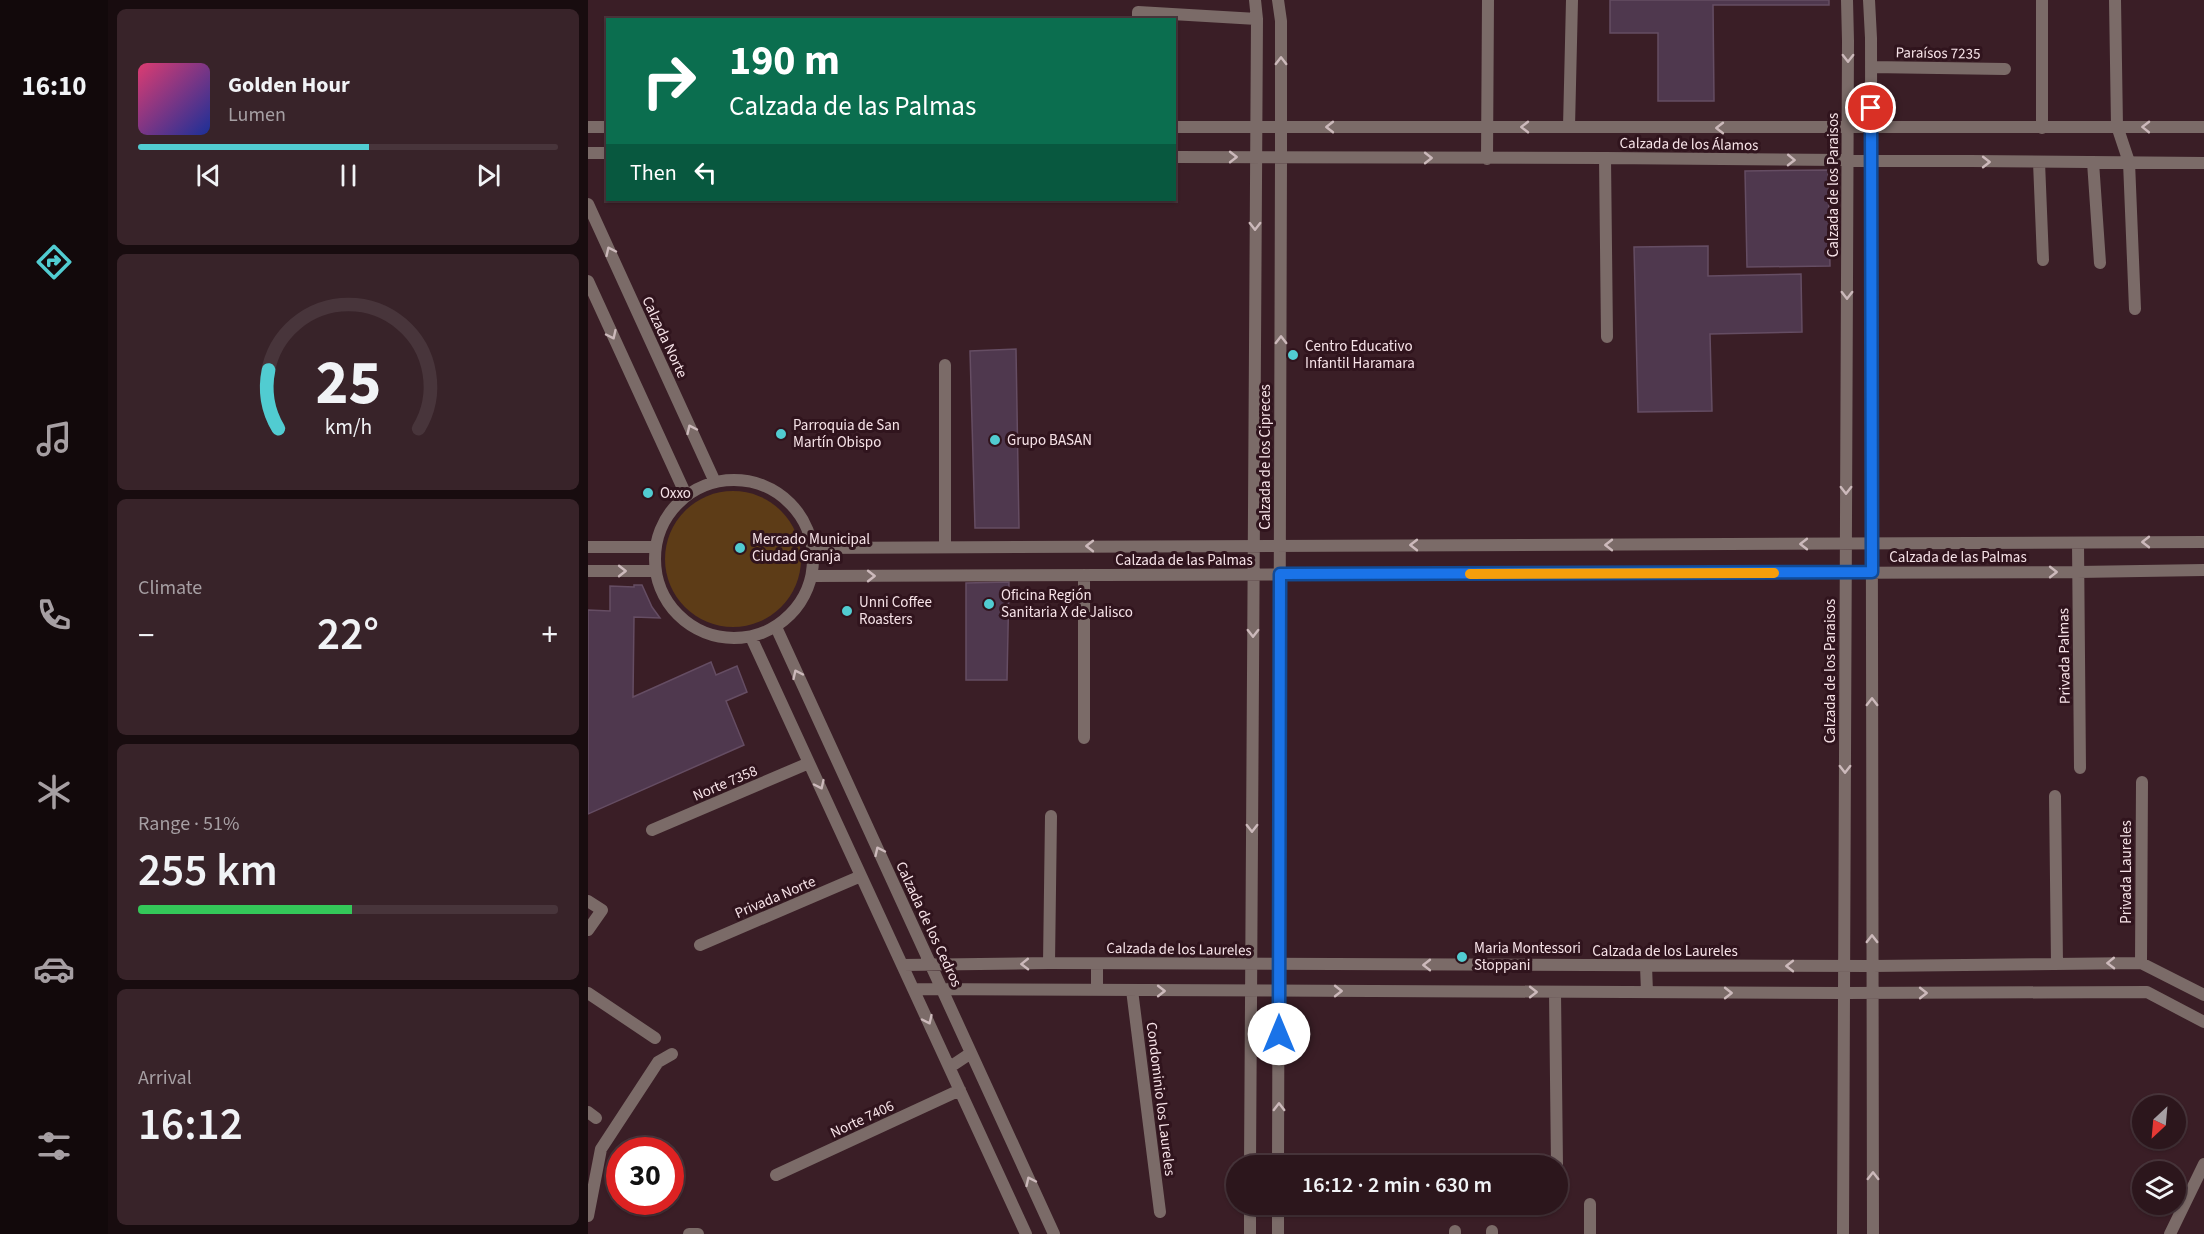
<!DOCTYPE html>
<meta charset="utf-8">
<style>
:root{--surface:#2c161c;--page:#382329;--text:#f1f3f6;--muted:#a69fa3;--line:#48353b;--accent:#51ccd1}
body{margin:0;font-family:"Source Sans 3",sans-serif;background:var(--page);color:var(--text);height:100vh;display:flex;flex-direction:column;font-size:22px;white-space:nowrap}
*{box-sizing:border-box;margin:0}
p{font-size:20px;color:var(--muted)}
.icon{flex:none;width:33px;height:33px;fill:none;stroke:currentColor;stroke-width:2;stroke-linecap:round;stroke-linejoin:round}
.map{position:relative;flex:1;overflow:hidden}
.side{display:flex;flex-direction:column;gap:9px;padding:9px;background:#180c0f;width:480px}
.side>*{flex:none}
.guide{position:absolute;left:18px;top:18px;width:570px;height:183px;border-radius:0px;box-shadow:0 2px 4px #0004,0 0 0 2px var(--line);background:#0b6e4f;color:#fff;overflow:hidden}
.needle{width:39px;rotate:206deg}
.tools{position:absolute;left:1544px;top:1095px;display:grid;gap:12px}
.tools a{display:grid;place-items:center;width:54px;height:54px;border-radius:50%;background:var(--surface);box-shadow:0 2px 4px #0004,0 0 0 2px var(--line);font-size:30px}
.speed{position:absolute;left:18px;top:1137px;display:flex;gap:12px;font-size:30px;font-weight:700;text-align:center}
.speed>*{display:grid;place-content:center;width:78px;height:78px;border-radius:50%;background:var(--surface);box-shadow:0 2px 4px #0004,0 0 0 2px var(--line);line-height:1}
.speed .limit{border:9px solid #d22;background:#fff;color:#111}
.pin{position:absolute;display:grid;place-items:center;width:51px;height:51px;color:#fff;margin:-26px;border:3px solid #fff;border-radius:50%;box-shadow:0 2px 6px #0007}
.me{position:absolute;width:66px;margin:-33px;rotate:0deg;stroke-linejoin:round;filter:drop-shadow(0 0 4px #0008)}
.turn{display:flex;align-items:center;gap:21px;height:126px;padding:0 24px;font-size:27px}
.turn .icon{width:78px;height:78px;stroke-width:2.5}
.turn b{display:block;font-size:42px;line-height:51px}
.then{display:flex;align-items:center;height:57px;padding:0 24px;background:#0003;gap:12px;font-size:22px}
.big{font-size:45px;font-weight:600;line-height:1.1}
.side .card{flex:1;display:flex;flex-direction:column;justify-content:center;gap:9px;min-width:0;padding:0 21px;border-radius:9px;background:var(--page)}
.side .dial{align-items:center;gap:0}
.dial svg{height:156px;overflow:visible;fill:none;stroke:var(--line);stroke-width:7;stroke-linecap:round;text-anchor:middle}
.dial text{fill:var(--text);stroke:none}
.song{display:flex;align-items:center;gap:18px}
.cover{width:72px;height:72px;border-radius:9px;background:linear-gradient(135deg,hsl(340 70% 55%),hsl(230 70% 35%))}
.played{height:6px;border-radius:3px;background:linear-gradient(90deg,var(--accent) 55%,var(--line) 55%)}
.keys{display:flex;justify-content:space-around;direction:ltr}
.heat{display:flex;justify-content:space-between;align-items:center;font-size:33px;direction:ltr}
.charge{height:9px;border-radius:4px;background:linear-gradient(90deg,#34c759 51%,var(--line) 0)}
.trip{position:absolute;left:638px;top:1155px;width:342px;height:60px;border-radius:30px;background:var(--surface);box-shadow:0 2px 4px #0004,0 0 0 2px var(--line);font-weight:600;line-height:60px;text-align:center}
main{display:flex;flex:1;min-height:0}
.menu{display:flex;flex-direction:column;width:108px;justify-content:space-around;align-items:center;background:#12090b;color:var(--muted)}
.menu .icon{width:42px;height:42px}
.menu .active{color:var(--accent)}
.menu b{font-size:27px;color:var(--text)}
.map>svg:first-child{display:block}
.green{fill:#5d3c17}
.building{fill:#4f384e;stroke:#654d63;stroke-width:1.5}
.lines{fill:none;stroke-linecap:round;stroke-linejoin:round}
.street{stroke:#7b6b68;stroke-width:12}
.oneway{stroke:#ccb9bb}
.route-casing{stroke:#114b97;stroke-width:15}
.route{stroke:#1a73e8;stroke-width:10}
.slow{stroke:#f59e0b;stroke-width:10}
.poi-dot{fill:#51ccd1;stroke:#30141d;stroke-width:2}
.labels{text-anchor:middle;stroke-width:6;stroke-linejoin:round;paint-order:stroke}
.street-label{font-size:15px;fill:#f7e3e8;stroke:#30141d}
.poi-label{font-size:15px;fill:#f7e3e8;stroke:#30141d;text-anchor:start}
</style>
<main>
<nav class="menu">
<b>16:10</b>
<svg class="icon active" aria-label="directions" viewBox="0 0 24 24"><path d="M12 3l9 9-9 9-9-9zM9 14v-3h6M13 9l2 2-2 2"/></svg>
<svg class="icon" aria-label="music" viewBox="0 0 24 24"><path d="M9 18V5l10-2v13"/><circle cx="6" cy="18" r="3"/><circle cx="16" cy="16" r="3"/></svg>
<svg class="icon" aria-label="phone" viewBox="0 0 24 24"><path d="M5 4h4l2 5-3 2q2 4 5 5l2-3 5 2v4C11 20 4 13 5 4z"/></svg>
<svg class="icon" aria-label="climate" viewBox="0 0 24 24"><path d="M12 3v18M4 7l16 10M4 17L20 7"/></svg>
<svg class="icon" aria-label="car" viewBox="0 0 24 24"><path d="M5 17H2v-5l4-1 3-4h7l3 4 3 1v5h-3M9 17h6M6 11h13"/><circle cx="7" cy="17" r="2"/><circle cx="17" cy="17" r="2"/></svg>
<svg class="icon" aria-label="filters" viewBox="0 0 24 24"><path d="M4 7h16M4 17h16"/><circle cx="9" cy="7" r="2"/><circle cx="15" cy="17" r="2"/></svg>
</nav>
<section class="side">
<div class="card">
<div class="song"><i class="cover"></i><div><b>Golden Hour</b><p>Lumen</p></div></div>
<div class="played"></div>
<div class="keys"><svg class="icon" aria-label="previous" viewBox="0 0 24 24"><path d="M18 5L8 12l10 7zM5 5v14"/></svg><svg class="icon" aria-label="pause" viewBox="0 0 24 24"><path d="M8 5v14M16 5v14"/></svg><svg class="icon" aria-label="next" viewBox="0 0 24 24"><path d="M6 5l10 7-10 7zM19 5v14"/></svg></div>
</div>
<div class="card dial"><svg viewBox="0 0 100 80">
<path d="M14 69A42 42 0 1 1 86 69"/>
<path d="M14 69A42 42 0 0 1 9 39" stroke="#51ccd1"/>
<text x="50" y="56" font-size="32" font-weight="700">25</text>
<text x="50" y="72" font-size="11">km/h</text>
</svg></div>
<div class="card"><p>Climate</p>
<div class="heat"><a>−</a><b class="big">22°</b><a>+</a></div>
</div>
<div class="card"><p>Range · 51%</p><b class="big">255 km</b><div class="charge"></div></div>
<div class="card"><p>Arrival</p><b class="big">16:12</b></div>
</section>
<div class="map">
<svg width="1616" height="1234" viewBox="0 0 1616 1234">
<rect width="100%" height="100%" fill="#3a1e26"/>
<path class="green" d="M77 559a68 68 0 1 1 136 0a68 68 0 1 1-136 0Z"/>
<path class="building" d="M1022 0H1241V5H1125L1126 101H1070V33H1022Z
M1240 170 1242 266 1159 267 1157 171Z
M1120 246V276L1213 274 1214 332 1122 334 1124 411 1050 412 1046 247Z
M428 349 431 528H387L382 351Z
M421 582 419 680H378V583Z
M46 585H54L64 607 72 618 46 617 45 697 123 662 128 675 149 666 159 692 138 701 156 745 0 814V610L22 611V586L46 587Z"/>
<g class="lines">
<path class="street" d="M690 0 693 21V157L690 1166
M1281 0 1283 38 1285 1234
M1527 0 1529 126 1541 162 1547 309
M550 20V12L669 19
M1283 67 1417 69
M0 127H20
M586 127H1616
M981 127 984 0
M1454 128V0
M0 153H20
M586 157 1017 158 1616 163
M1017 158 1019 337
M899 159 900 0
M1451 162 1455 260
M1505 162 1512 263
M0 204 127 482
M0 281 98 495
M357 365V547
M67 559a79 79 0 1 1 158 0a79 79 0 1 1-158 0Z
M1490 543 1492 768
M0 547H67
M225 548 1616 542
M0 571H67
M496 575V738
M224 576 1490 572 1616 570
M188 627 466 1234
M163 637 438 1234
M1467 796 1469 964
M64 830 221 763
M0 901 14 910 0 930
M112 945 273 876
M461 963 463 816
M1553 963 1554 782
M509 964V990
M315 965 461 963 1284 966 1553 963 1616 995
M1058 966 1059 992
M326 989 1256 993 1559 992 1616 1022
M544 990 572 1212
M967 992 969 1166
M0 993 67 1038
M362 1067 383 1053
M0 1112 8 1118
M662 1166 669 19 667 0
M188 1175 372 1090
M1002 1204V1234
M0 1216 13 1149 70 1062 84 1054
M904 1231V1234
M101 1234H110
M662 1234V1204
M690 1234V1204
M867 1234V1231
M1255 1234 1260 41 1259 0
M1582 1234 1616 1164"/>
</g>
<defs><path id="oneway-chevron" d="M-2-3.5L2.5 0L-2 3.5" fill="none" stroke-width="1.6" stroke-linecap="round" stroke-linejoin="round" transform="scale(1.5)"/></defs>
<g class="oneway">
<use href="#oneway-chevron" transform="translate(1260 58) rotate(90)"/>
<use href="#oneway-chevron" transform="translate(693 61) rotate(-90)"/>
<use href="#oneway-chevron" transform="translate(742 127) rotate(-180)"/>
<use href="#oneway-chevron" transform="translate(937 127) rotate(180)"/>
<use href="#oneway-chevron" transform="translate(1558 127) rotate(-179)"/>
<use href="#oneway-chevron" transform="translate(1132 128) rotate(-180)"/>
<use href="#oneway-chevron" transform="translate(645 157)"/>
<use href="#oneway-chevron" transform="translate(840 158)"/>
<use href="#oneway-chevron" transform="translate(1203 160) rotate(1)"/>
<use href="#oneway-chevron" transform="translate(1398 162)"/>
<use href="#oneway-chevron" transform="translate(667 226) rotate(90)"/>
<use href="#oneway-chevron" transform="translate(22 251) rotate(-115)"/>
<use href="#oneway-chevron" transform="translate(1259 295) rotate(90)"/>
<use href="#oneway-chevron" transform="translate(24 335) rotate(65)"/>
<use href="#oneway-chevron" transform="translate(693 340) rotate(-90)"/>
<use href="#oneway-chevron" transform="translate(103 429) rotate(-115)"/>
<use href="#oneway-chevron" transform="translate(1258 490) rotate(90)"/>
<use href="#oneway-chevron" transform="translate(1558 542) rotate(180)"/>
<use href="#oneway-chevron" transform="translate(1216 544) rotate(180)"/>
<use href="#oneway-chevron" transform="translate(826 545) rotate(180)"/>
<use href="#oneway-chevron" transform="translate(1021 545) rotate(180)"/>
<use href="#oneway-chevron" transform="translate(502 546) rotate(180)"/>
<use href="#oneway-chevron" transform="translate(34 571)"/>
<use href="#oneway-chevron" transform="translate(1465 572)"/>
<use href="#oneway-chevron" transform="translate(283 576)"/>
<use href="#oneway-chevron" transform="translate(665 633) rotate(90)"/>
<use href="#oneway-chevron" transform="translate(209 674) rotate(-115)"/>
<use href="#oneway-chevron" transform="translate(1284 702) rotate(-90)"/>
<use href="#oneway-chevron" transform="translate(1257 769) rotate(90)"/>
<use href="#oneway-chevron" transform="translate(232 785) rotate(65)"/>
<use href="#oneway-chevron" transform="translate(664 828) rotate(90)"/>
<use href="#oneway-chevron" transform="translate(291 851) rotate(-115)"/>
<use href="#oneway-chevron" transform="translate(1284 939) rotate(-90)"/>
<use href="#oneway-chevron" transform="translate(1523 963) rotate(179)"/>
<use href="#oneway-chevron" transform="translate(437 964) rotate(179)"/>
<use href="#oneway-chevron" transform="translate(839 965) rotate(-180)"/>
<use href="#oneway-chevron" transform="translate(1202 966) rotate(-180)"/>
<use href="#oneway-chevron" transform="translate(573 991)"/>
<use href="#oneway-chevron" transform="translate(750 991)"/>
<use href="#oneway-chevron" transform="translate(945 992)"/>
<use href="#oneway-chevron" transform="translate(1140 993)"/>
<use href="#oneway-chevron" transform="translate(1335 993)"/>
<use href="#oneway-chevron" transform="translate(340 1020) rotate(65)"/>
<use href="#oneway-chevron" transform="translate(691 1107) rotate(-90)"/>
<use href="#oneway-chevron" transform="translate(1285 1176) rotate(-90)"/>
<use href="#oneway-chevron" transform="translate(442 1181) rotate(-115)"/>
</g>
<g class="lines">
<g class="route-casing">
<path id="route" d="M691 1034 692 574 1284 572 1283 108"/>
</g>
<use href="#route" class="route"/>
<path class="slow" d="M882 574 1186 573"/>
</g>
<g class="poi-dot">
<circle cx="705" cy="355" r="6"/>
<circle cx="193" cy="434" r="6"/>
<circle cx="407" cy="440" r="6"/>
<circle cx="60" cy="493" r="6"/>
<circle cx="152" cy="548" r="6"/>
<circle cx="401" cy="604" r="6"/>
<circle cx="259" cy="611" r="6"/>
<circle cx="874" cy="957" r="6"/>
</g>
<g class="labels">
<g class="street-label">
<text transform="translate(1350 53) rotate(1)" y="5">Paraísos 7235</text>
<text transform="translate(1101 144) rotate(1)" y="5">Calzada de los Álamos</text>
<text transform="translate(1245 185) rotate(-90)" y="5">Calzada de los Paraisos</text>
<text transform="translate(77 337) rotate(65)" y="5">Calzada Norte</text>
<text transform="translate(677 457) rotate(-90)" y="5">Calzada de los Cipreces</text>
<text x="1370" y="562">Calzada de las Palmas</text>
<text x="596" y="565">Calzada de las Palmas</text>
<text transform="translate(1476 656) rotate(-91)" y="5">Privada Palmas</text>
<text transform="translate(1242 671) rotate(-90)" y="5">Calzada de los Paraisos</text>
<text transform="translate(137 783) rotate(-23)" y="5">Norte 7358</text>
<text transform="translate(1538 872) rotate(-90)" y="5">Privada Laureles</text>
<text transform="translate(187 897) rotate(-23)" y="5">Privada Norte</text>
<text transform="translate(341 924) rotate(65)" y="5">Calzada de los Cedros</text>
<text transform="translate(591 949) rotate(1)" y="5">Calzada de los Laureles</text>
<text x="1077" y="956">Calzada de los Laureles</text>
<text transform="translate(573 1099) rotate(83)" y="5">Condominio los Laureles</text>
<text transform="translate(274 1119) rotate(-25)" y="5">Norte 7406</text>
</g>
<g class="poi-label">
<text x="717" y="351">Centro Educativo<tspan x="717" dy="17">Infantil Haramara</tspan></text>
<text x="205" y="430">Parroquia de San<tspan x="205" dy="17">Martín Obispo</tspan></text>
<text x="419" y="445">Grupo BASAN</text>
<text x="72" y="498">Oxxo</text>
<text x="164" y="544">Mercado Municipal<tspan x="164" dy="17">Ciudad Granja</tspan></text>
<text x="413" y="600">Oficina Región<tspan x="413" dy="17">Sanitaria X de Jalisco</tspan></text>
<text x="271" y="607">Unni Coffee<tspan x="271" dy="17">Roasters</tspan></text>
<text x="886" y="953">Maria Montessori<tspan x="886" dy="17">Stoppani</tspan></text>
</g>
</g>
</svg>
<div class="tools">
<a><svg class="needle" viewBox="-14 -14 28 28"><path d="M0-13l5 13h-10z" fill="#e53935"/><path d="M0 13l5-13h-10z" fill="#a69fa3"/></svg></a>
<a><svg class="icon" aria-label="layers" viewBox="0 0 24 24"><path d="M12 4l9 5-9 5-9-5zM3 14l9 5 9-5"/></svg></a>
</div>
<div class="speed"><div class="limit">30</div></div>
<div class="pin" style="left:1283px;top:108px;background:#d93025"><svg class="icon" aria-label="arrive" viewBox="0 0 24 24"><path d="M6 21V4h12l-3 4 3 4H6"/></svg></div>
<svg class="me" style="left:691px;top:1034px" viewBox="-20 -20 40 40"><circle r="19" fill="#fff"/><path d="M0-13L10 11 0 6-10 11z" fill="#1a73e8"/></svg>
<div class="trip">16:12 · 2 min · 630 m</div>
<div class="guide">
<div class="turn"><svg class="icon" aria-label="right" viewBox="0 0 24 24"><path d="M7 20v-9h11M14 6l5 5-5 5"/></svg><div><b>190 m</b>Calzada de las Palmas</div></div>
<div class="then">Then<svg class="icon" aria-label="left" viewBox="0 0 24 24"><path d="M17 20v-9H6M10 6l-5 5 5 5"/></svg></div>
</div>
</div>
</main>
